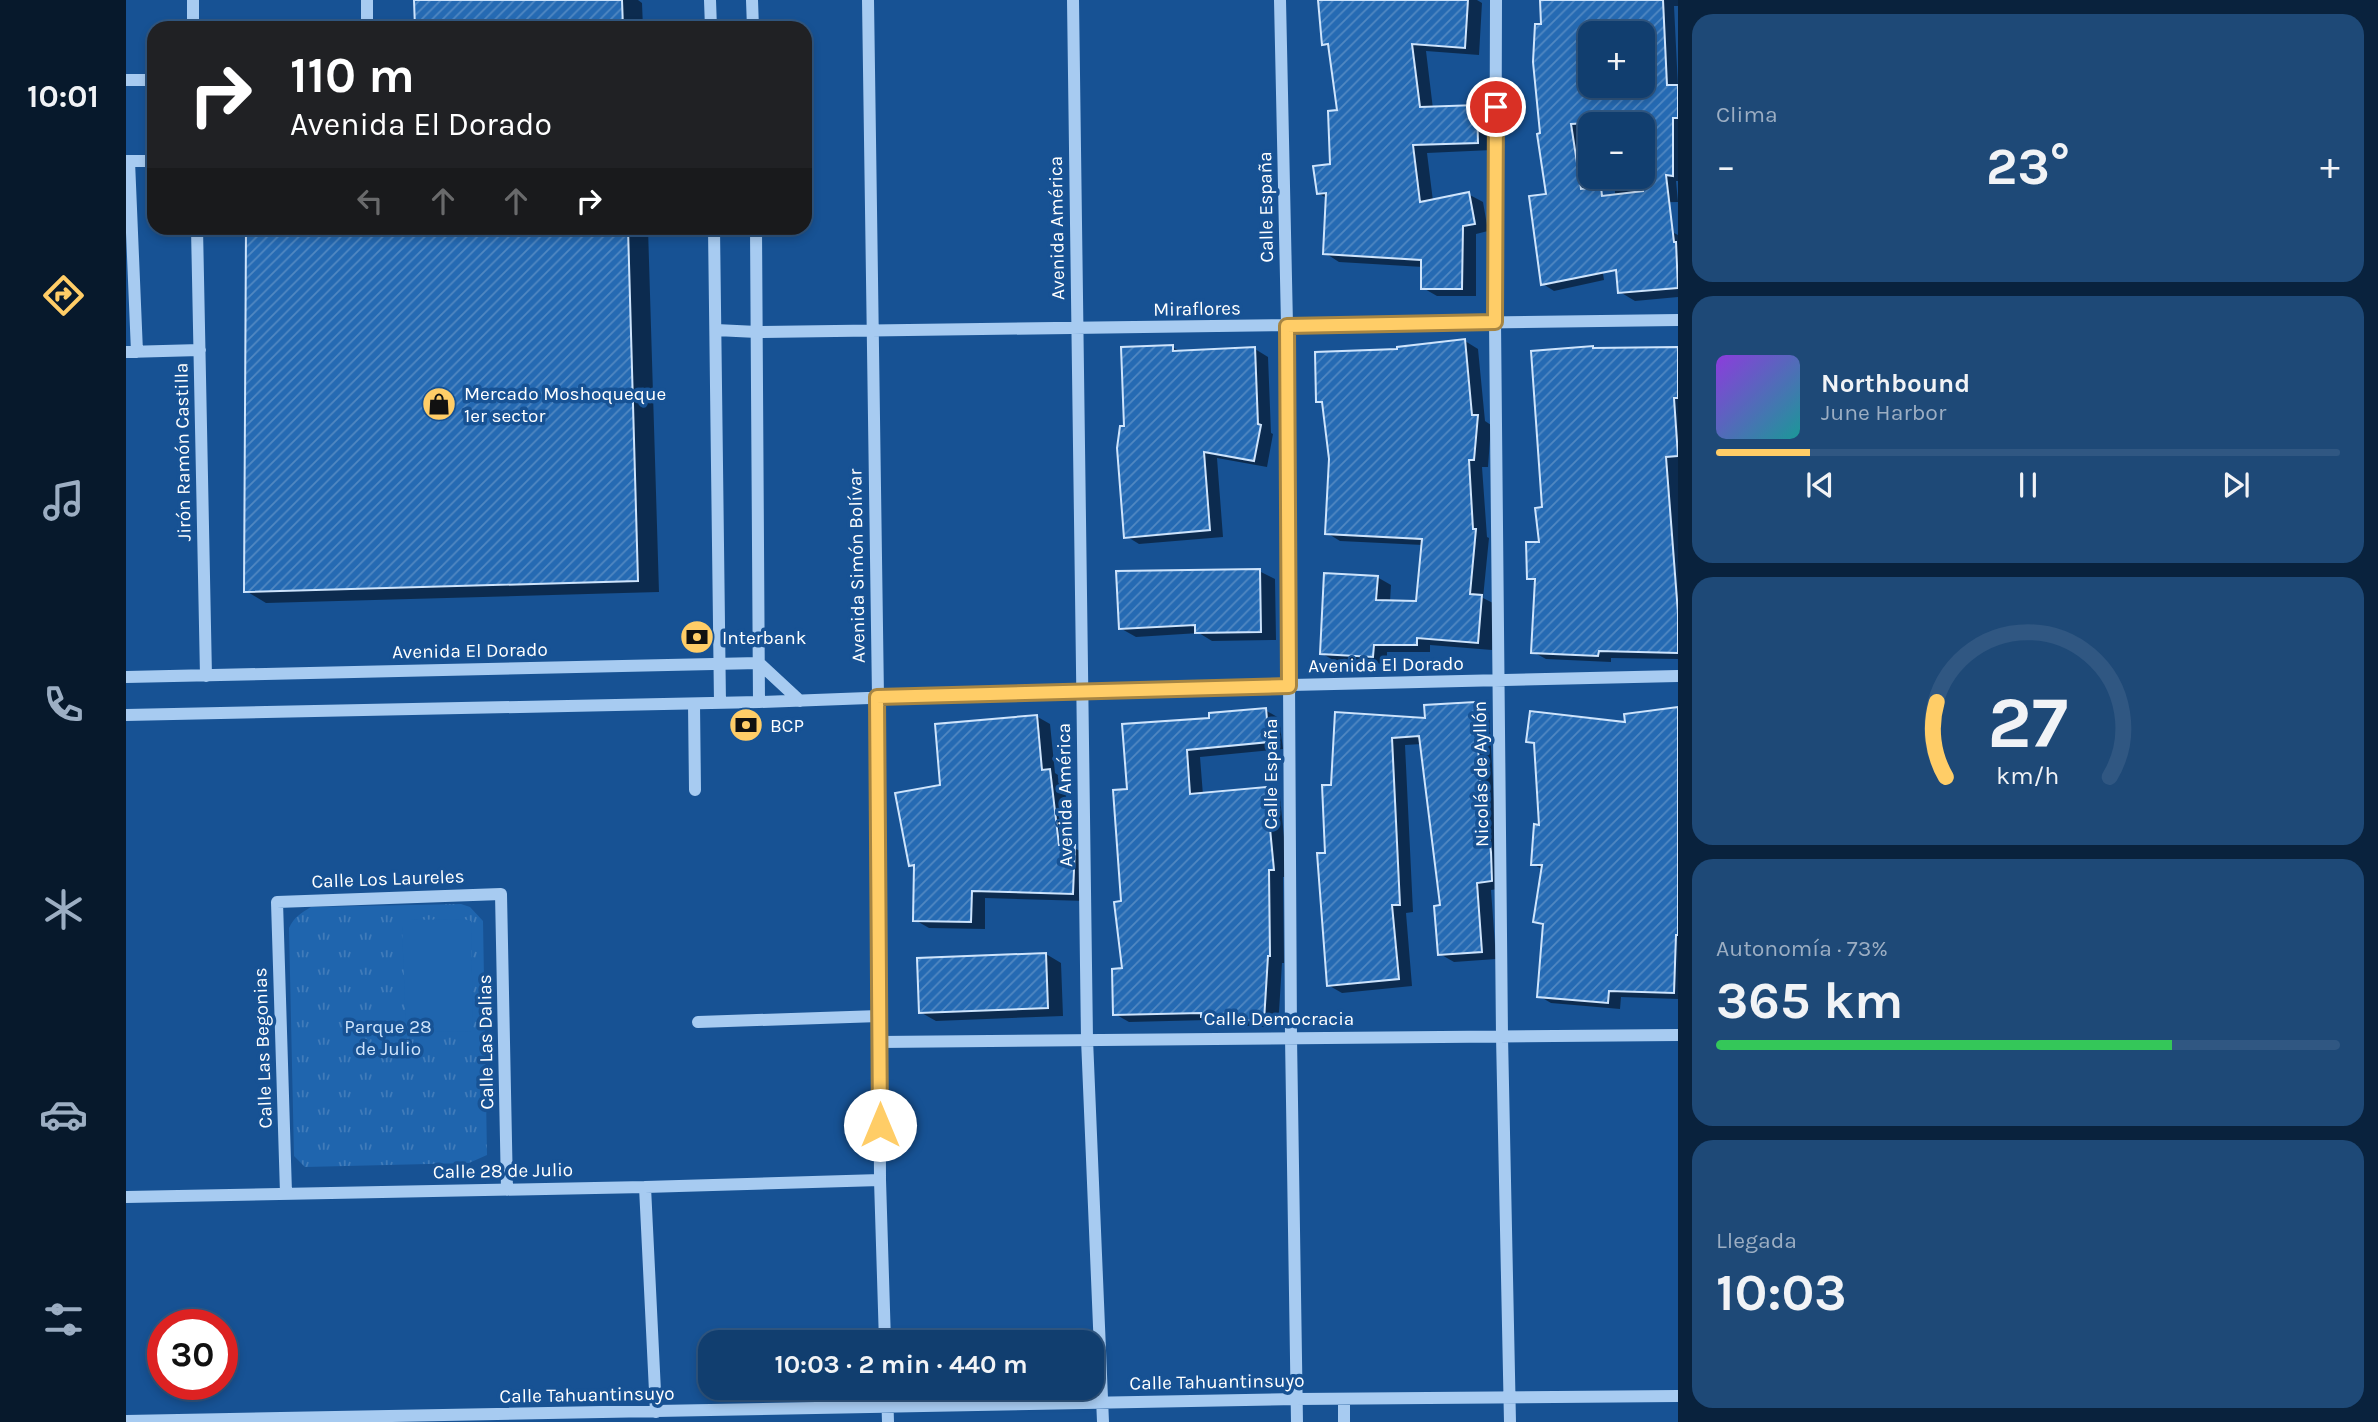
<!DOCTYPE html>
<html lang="es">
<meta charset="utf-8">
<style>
:root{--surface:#113e6f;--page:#1e4977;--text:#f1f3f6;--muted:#9caec3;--line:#305782;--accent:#ffcd67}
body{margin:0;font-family:Karla,sans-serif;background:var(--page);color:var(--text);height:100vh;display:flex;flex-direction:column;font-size:26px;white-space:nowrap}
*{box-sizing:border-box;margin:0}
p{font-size:23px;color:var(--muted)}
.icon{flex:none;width:38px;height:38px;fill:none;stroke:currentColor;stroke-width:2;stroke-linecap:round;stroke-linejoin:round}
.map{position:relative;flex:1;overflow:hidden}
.details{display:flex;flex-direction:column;gap:14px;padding:14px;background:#09223d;width:700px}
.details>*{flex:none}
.top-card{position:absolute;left:21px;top:21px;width:665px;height:214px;border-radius:21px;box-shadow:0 4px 10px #0003,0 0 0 2px var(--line);background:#202124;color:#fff;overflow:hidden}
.buttons{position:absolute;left:1452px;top:21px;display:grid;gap:14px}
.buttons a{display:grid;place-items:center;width:77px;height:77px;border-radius:14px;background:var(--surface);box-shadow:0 4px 10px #0003,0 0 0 2px var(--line);font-size:35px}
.speed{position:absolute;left:21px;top:1309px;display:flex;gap:14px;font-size:35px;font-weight:700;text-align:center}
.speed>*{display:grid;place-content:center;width:91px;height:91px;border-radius:50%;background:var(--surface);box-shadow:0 4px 10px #0003,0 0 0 2px var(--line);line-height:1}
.speed .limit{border:10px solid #d22;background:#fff;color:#111}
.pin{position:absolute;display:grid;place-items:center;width:60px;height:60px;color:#fff;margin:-30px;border:4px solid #fff;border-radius:50%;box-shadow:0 2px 7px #0007}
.me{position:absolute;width:77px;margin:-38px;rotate:0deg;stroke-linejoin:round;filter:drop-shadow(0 0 5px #0008)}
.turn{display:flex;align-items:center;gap:24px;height:147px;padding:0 28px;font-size:32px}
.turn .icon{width:91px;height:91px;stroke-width:2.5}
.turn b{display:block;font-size:49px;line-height:60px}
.lanes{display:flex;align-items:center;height:66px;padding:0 28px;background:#0003;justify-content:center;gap:35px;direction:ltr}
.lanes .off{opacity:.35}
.big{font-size:52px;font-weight:700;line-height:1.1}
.details .widget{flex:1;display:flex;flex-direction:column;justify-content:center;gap:10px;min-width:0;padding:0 24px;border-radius:21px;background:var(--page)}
.details .dial{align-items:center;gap:0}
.dial svg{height:182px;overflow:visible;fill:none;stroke:var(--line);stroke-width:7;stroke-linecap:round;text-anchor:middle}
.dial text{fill:var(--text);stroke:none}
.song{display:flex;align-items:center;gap:21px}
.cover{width:84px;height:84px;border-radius:10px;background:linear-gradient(135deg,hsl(270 70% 55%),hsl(180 70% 35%))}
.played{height:7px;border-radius:4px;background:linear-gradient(90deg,var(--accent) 15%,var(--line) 15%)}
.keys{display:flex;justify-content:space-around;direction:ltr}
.heat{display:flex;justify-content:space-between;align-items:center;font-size:38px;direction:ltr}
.charge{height:10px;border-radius:5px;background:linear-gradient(90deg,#34c759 73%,var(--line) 0)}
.trip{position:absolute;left:572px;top:1330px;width:406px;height:70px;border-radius:21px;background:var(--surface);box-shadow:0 4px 10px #0003,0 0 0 2px var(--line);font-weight:700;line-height:70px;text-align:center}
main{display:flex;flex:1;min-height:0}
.tabs{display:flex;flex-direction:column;width:126px;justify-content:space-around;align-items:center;background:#07192c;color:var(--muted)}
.tabs .icon{width:49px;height:49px}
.tabs .current{color:var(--accent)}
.tabs b{font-size:32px;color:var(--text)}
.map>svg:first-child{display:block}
.grass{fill:url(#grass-tufts)}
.pitch{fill:#1f65ae}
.shadow{fill:#0007;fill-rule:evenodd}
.building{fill:url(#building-hatch);stroke:#cee4fc;stroke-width:2;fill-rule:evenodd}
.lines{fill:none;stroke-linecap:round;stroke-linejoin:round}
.minor{stroke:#a7cbf1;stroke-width:12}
.route-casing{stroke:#a68543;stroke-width:18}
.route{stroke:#ffcd67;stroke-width:12}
.labels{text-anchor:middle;stroke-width:7;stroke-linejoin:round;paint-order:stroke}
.street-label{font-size:19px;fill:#fff;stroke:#175294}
.poi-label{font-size:19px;fill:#fff;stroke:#175294;text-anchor:start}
.park-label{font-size:19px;fill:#cee4fc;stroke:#175294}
</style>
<main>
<nav class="tabs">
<b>10:01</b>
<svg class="icon current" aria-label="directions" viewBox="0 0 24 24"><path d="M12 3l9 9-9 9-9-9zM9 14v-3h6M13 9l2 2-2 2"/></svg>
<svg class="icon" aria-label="music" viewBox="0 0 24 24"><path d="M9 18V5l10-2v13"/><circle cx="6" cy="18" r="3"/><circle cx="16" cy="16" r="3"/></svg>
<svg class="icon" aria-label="phone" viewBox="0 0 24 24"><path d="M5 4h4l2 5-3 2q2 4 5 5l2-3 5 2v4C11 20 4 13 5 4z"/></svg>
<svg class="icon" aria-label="climate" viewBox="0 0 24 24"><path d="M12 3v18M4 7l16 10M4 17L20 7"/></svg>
<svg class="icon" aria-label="car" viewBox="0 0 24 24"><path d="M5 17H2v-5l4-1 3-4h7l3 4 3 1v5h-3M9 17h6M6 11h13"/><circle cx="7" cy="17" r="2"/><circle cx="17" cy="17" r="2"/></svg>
<svg class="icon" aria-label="filters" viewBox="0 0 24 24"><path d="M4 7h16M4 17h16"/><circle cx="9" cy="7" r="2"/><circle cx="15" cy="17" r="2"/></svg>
</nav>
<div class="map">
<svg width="1552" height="1422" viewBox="0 0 1552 1422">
<defs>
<pattern id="grass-tufts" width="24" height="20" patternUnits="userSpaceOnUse" patternTransform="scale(1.75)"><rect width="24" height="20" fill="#1f65ae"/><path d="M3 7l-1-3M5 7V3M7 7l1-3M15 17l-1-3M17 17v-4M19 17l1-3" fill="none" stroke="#417cba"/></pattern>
<pattern id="building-hatch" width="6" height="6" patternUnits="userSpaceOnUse" patternTransform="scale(1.75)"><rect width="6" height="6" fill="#256ab3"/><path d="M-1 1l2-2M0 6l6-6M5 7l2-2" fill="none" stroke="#5188c2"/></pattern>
</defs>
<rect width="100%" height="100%" fill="#175294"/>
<path class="grass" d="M335 904 344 907 357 921 361 1155 343 1163 179 1167 168 1156 163 928C168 917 175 913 185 907Z"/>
<path class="pitch" d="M337 919 345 921 347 1031 280 1032 276 926 284 920Z"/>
<path class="shadow" d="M290 0H512L516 3 517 28H290Z
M1194 0H1351L1356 3 1353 55 1300 51 1307 109 1351 107 1365 115 1366 150 1301 153 1307 201 1342 194 1357 202 1362 231 1350 234V296H1311L1297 288V267L1213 262 1199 253 1202 199 1192 193 1205 165 1213 112 1205 48 1197 44Z
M1416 0H1552V6H1548L1552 87V181H1550L1552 202 1500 203 1489 197V177H1517V124H1465V129H1455L1478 280 1428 291 1417 284 1422 195 1416 135ZM1465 33H1517V86H1465Z
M122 228H522L533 592 140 603 120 591Z
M1546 232 1552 235V297L1509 301 1494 292 1492 272 1489 270Z
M1339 341 1352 349 1359 421 1365 425 1362 467H1356L1361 537 1363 538 1357 598 1369 604 1366 650 1304 645V652H1261V664L1209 661 1195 653 1251 577 1265 585 1264 602 1291 603 1297 545 1214 541 1201 533 1205 459 1198 404 1192 401 1273 351Z
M1046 347 1056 352 1129 349 1142 357 1145 433 1147 434 1141 467 1091 458 1097 537 1013 544 1000 536V428Z
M1467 348 1470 350 1552 349V659L1485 658V662L1420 659 1407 652 1411 583 1403 578 1415 544 1418 509Z
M1133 571 1149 579 1150 640 1086 641 1073 633 1010 637 994 628Z
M1349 704 1363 712 1368 801 1379 888 1365 890 1370 959 1328 962 1314 954 1316 907 1296 744 1279 745 1287 912 1280 913 1286 986 1216 993 1202 985 1201 855 1211 714 1301 720Z
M1139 710 1153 718 1157 749 1074 757 1077 795 1140 789 1154 797 1162 877H1157L1158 963H1156L1152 1028 1091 1024 1083 1020 1003 1022 989 1014 998 970 997 902 1003 790 1085 720ZM1080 1016 1147 1019V1023L1084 1020Z
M1405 713 1552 778V999L1495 997 1494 1009 1425 1003 1413 996 1418 927 1409 921 1417 870 1407 864 1415 827 1410 746 1402 741Z
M910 716 924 724 929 773 938 779 946 847 962 855 961 901 859 898V929L803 928 789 920 790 868 784 865 816 786Z
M920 954 935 963 937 1016 810 1021 794 1012Z"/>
<path class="building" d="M288 0H496L497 28H289Z
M1192 0H1342L1339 48 1286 44 1294 107 1351 105 1352 143 1287 145 1294 202 1343 192 1349 224 1337 226 1336 289H1295V260L1197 254 1200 193 1191 194 1187 166 1204 164 1202 111 1211 110 1202 44 1196 45Z
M1414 0H1537L1541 85H1552V118H1547V176L1540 175 1548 242H1550L1552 288 1492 293 1490 270 1415 285 1403 196 1420 194 1411 134 1414 133 1407 62 1409 24H1415ZM1465 33H1517V87L1465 90ZM1517 120V191L1476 196 1475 187 1455 189 1445 124Z
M120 228H502L512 581 118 592Z
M1339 339 1346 415H1352L1348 460H1343L1347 529H1350L1344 594 1356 595 1352 643 1291 638V645H1248L1247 657 1194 654 1198 573 1252 576 1250 600 1290 601 1296 539 1199 534 1203 459 1196 402H1190L1189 352 1271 349V347Z
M1047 345V351L1129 347 1132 424 1135 425 1128 461 1078 452 1084 530 998 538 991 448 994 426H998L995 347Z
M1467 346V348L1552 347V398H1548L1552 456 1540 457 1552 613V653L1473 651 1472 656 1405 653 1409 579H1401L1400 542H1413L1409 508 1416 507 1405 351Z
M1134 569 1135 632 1069 633V625L993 629 990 571Z
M1349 702 1355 792H1357L1365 852 1366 881 1351 883 1356 952 1312 955 1308 906 1314 905 1293 736 1266 738 1274 905H1266L1273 979 1201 986 1191 853H1199L1196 785H1205L1209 712 1299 718 1298 705Z
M1552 707V935H1550L1548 993 1483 991 1482 1003 1411 997 1417 924 1407 922 1416 865H1405L1408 824 1413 825 1408 743 1400 742 1404 711 1499 722 1498 714Z
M1140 708 1143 742 1061 750 1064 794 1140 787 1148 870H1143L1144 956H1142L1138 1021 1075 1017V1013L987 1015 986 969 996 968 988 902 995 901 987 790 1001 789 996 724 1083 718V713Z
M911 715 916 770 924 769 933 845H949L947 894 846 891 845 922 787 921 788 865 783 866 769 793 814 785 809 724Z
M920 953 922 1008 793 1013 791 958Z"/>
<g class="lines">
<path class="minor" d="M67 0V28
M241 0V28
M584 0 585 28
M626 0 627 28
M742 0 752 697 754 1180 759 1342
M947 0 961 1039 977 1422
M1154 0 1161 325 1165 1037 1171 1422
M1370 0 1369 322 1376 1036 1384 1422
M0 80H28
M0 161H28
M3 161 11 352
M71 228 80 676
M588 228 594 703
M630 228 633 702
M590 330 631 332 1552 320
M0 352 74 350
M0 677 633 663 674 701
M568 704 569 790
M0 715 633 702 956 690 1552 676
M572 1022 753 1016
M753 1042 1552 1035
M519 1187 530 1412
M160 1193 151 902 375 894 381 1190
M0 1197 519 1187 754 1180
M761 1388 762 1422
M1218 1400V1422
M0 1421 1171 1399 1552 1396"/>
</g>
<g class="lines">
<g class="route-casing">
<path id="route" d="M754 1125 751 697 1163 686 1161 326 1369 322 1370 107"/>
</g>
<use href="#route" class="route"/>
</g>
<defs>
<g id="shop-disc" transform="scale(1.75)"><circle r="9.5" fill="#ffcd67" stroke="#175294"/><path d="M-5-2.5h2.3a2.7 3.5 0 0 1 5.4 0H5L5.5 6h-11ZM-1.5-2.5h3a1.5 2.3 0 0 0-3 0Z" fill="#111"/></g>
<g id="bank-disc" transform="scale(1.75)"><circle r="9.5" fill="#ffcd67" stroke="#175294"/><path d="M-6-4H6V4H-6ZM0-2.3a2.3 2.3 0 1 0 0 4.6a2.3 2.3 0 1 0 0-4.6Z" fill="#111"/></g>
</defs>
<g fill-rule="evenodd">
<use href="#shop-disc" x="313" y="404"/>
<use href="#bank-disc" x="571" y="637"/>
<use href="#bank-disc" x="620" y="725"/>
</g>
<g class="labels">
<g class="street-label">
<text transform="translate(1139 207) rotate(-91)" y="7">Calle España</text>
<text transform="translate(930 228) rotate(-91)" y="7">Avenida América</text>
<text transform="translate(1071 308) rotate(-1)" y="7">Miraflores</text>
<text transform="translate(56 452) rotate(-91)" y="7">Jirón Ramón Castilla</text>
<text transform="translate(730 566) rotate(-91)" y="7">Avenida Simón Bolívar</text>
<text transform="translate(344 650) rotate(-1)" y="7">Avenida El Dorado</text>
<text transform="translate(1260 664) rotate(-1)" y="7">Avenida El Dorado</text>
<text transform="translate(1144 774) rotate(-90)" y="7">Calle España</text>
<text transform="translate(1354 774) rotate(-91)" y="7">Nicolás de Ayllón</text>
<text transform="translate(938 795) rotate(-91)" y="7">Avenida América</text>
<text transform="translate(262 878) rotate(-2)" y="7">Calle Los Laureles</text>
<text x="1153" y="1025">Calle Democracia</text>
<text transform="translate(359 1042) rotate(-91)" y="7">Calle Las Dalias</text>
<text transform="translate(136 1048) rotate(-92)" y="7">Calle Las Begonias</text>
<text transform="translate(377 1170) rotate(-1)" y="7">Calle 28 de Julio</text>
<text transform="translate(1091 1381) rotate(-1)" y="7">Calle Tahuantinsuyo</text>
<text transform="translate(461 1394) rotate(-1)" y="7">Calle Tahuantinsuyo</text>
</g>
<g class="poi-label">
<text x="338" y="400">Mercado Moshoqueque<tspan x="338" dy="22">1er sector</tspan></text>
<text x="596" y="644">Interbank</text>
<text x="644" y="732">BCP</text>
</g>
<g class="park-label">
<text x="262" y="1033">Parque 28<tspan x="262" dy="22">de Julio</tspan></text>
</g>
</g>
</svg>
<div class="buttons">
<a>+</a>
<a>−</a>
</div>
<div class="speed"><div class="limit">30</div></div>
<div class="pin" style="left:1370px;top:107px;background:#d93025"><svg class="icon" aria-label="arrive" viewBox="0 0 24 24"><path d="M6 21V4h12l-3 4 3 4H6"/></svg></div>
<svg class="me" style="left:754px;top:1125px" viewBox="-20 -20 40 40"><circle r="19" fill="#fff"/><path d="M0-13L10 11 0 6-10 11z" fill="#ffcd67"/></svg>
<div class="trip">10:03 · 2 min · 440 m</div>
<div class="top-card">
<div class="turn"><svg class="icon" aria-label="right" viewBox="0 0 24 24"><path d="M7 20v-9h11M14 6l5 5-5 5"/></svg><div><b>110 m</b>Avenida El Dorado</div></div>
<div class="lanes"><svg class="icon off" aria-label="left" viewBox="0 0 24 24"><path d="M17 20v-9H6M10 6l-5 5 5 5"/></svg><svg class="icon off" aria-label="ahead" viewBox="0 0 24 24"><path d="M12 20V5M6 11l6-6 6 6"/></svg><svg class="icon off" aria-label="ahead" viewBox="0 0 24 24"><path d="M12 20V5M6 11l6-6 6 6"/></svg><svg class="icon" aria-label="right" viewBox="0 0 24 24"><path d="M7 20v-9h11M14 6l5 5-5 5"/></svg></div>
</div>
</div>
<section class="details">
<div class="widget"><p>Clima</p>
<div class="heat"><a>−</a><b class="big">23°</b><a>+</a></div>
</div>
<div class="widget">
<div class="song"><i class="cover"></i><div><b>Northbound</b><p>June Harbor</p></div></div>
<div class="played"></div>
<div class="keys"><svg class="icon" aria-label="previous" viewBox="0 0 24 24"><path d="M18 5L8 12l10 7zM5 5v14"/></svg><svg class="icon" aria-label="pause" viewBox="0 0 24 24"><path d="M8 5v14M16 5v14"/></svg><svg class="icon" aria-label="next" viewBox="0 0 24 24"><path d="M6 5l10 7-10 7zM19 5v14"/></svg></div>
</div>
<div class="widget dial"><svg viewBox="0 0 100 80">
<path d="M14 69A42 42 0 1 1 86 69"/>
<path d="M14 69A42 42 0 0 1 10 36" stroke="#ffcd67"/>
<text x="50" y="56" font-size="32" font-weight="700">27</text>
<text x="50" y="72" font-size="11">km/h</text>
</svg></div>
<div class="widget"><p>Autonomía · 73%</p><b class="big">365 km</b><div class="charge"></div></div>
<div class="widget"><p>Llegada</p><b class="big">10:03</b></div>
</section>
</main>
